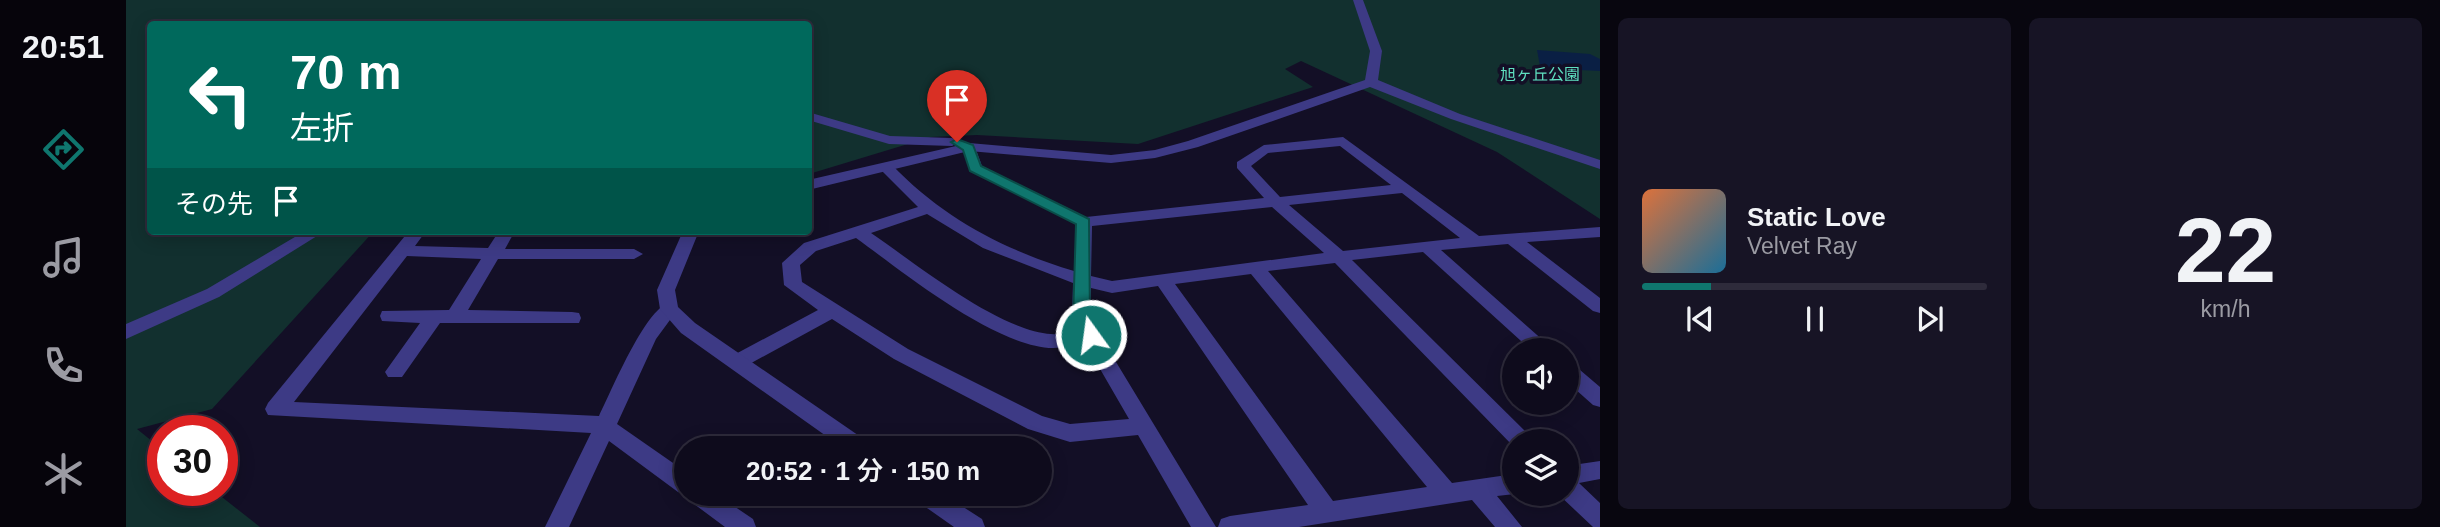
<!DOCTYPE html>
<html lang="ja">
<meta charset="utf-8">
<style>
:root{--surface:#0e0b1c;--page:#171425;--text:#f1f3f6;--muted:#9b9ba3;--line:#2e2b3b;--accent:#0f766e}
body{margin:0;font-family:Helvetica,"Noto Sans JP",sans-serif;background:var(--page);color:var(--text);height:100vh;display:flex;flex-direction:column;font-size:26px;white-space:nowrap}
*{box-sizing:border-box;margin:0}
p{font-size:23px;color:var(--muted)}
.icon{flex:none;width:38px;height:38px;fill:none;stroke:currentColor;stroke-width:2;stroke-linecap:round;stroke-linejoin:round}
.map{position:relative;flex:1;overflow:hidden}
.details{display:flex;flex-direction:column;gap:18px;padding:18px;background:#08060f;width:840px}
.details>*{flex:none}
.banner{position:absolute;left:21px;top:21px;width:665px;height:214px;border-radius:7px;box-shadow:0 4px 18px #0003,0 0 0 2px var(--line);background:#00695c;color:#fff;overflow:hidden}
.tools{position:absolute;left:1376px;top:338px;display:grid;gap:14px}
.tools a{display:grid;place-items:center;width:77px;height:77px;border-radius:50%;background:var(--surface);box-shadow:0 4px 18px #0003,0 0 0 2px var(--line);font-size:35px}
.speed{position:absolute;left:21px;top:415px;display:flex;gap:14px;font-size:35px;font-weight:700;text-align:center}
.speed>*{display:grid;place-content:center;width:91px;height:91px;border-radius:50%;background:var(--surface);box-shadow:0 4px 18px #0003,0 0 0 2px var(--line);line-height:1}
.speed .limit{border:10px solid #d22;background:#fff;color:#111}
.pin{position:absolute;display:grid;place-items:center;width:60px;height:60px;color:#fff;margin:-72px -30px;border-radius:50% 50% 50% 0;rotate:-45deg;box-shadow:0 0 7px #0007}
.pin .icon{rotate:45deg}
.me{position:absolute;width:77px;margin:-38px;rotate:346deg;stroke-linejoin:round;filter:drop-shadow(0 0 5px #0008)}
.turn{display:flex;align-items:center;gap:24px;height:147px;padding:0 28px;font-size:32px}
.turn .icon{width:91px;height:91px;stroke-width:2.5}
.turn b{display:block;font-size:49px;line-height:60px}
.then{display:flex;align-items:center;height:66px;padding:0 28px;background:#0003;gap:14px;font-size:26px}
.details .tile{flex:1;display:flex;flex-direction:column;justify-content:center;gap:10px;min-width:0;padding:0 24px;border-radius:10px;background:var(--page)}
.details .dial{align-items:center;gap:0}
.dial b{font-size:91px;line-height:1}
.song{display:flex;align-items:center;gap:21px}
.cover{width:84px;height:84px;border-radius:10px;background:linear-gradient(135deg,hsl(20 70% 55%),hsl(200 70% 35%))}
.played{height:7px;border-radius:4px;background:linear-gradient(90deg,var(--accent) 20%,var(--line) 20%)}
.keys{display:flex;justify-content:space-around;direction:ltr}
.details .tiles{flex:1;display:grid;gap:18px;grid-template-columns:repeat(2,1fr)}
.trip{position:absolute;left:548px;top:436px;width:378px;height:70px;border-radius:35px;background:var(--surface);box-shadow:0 4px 18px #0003,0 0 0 2px var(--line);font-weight:600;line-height:70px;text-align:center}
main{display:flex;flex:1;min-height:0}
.dock{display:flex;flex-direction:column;width:126px;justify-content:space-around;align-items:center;background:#06040b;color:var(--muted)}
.dock .icon{width:49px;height:49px}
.dock .active{color:var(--accent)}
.dock b{font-size:32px;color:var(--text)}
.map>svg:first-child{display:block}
.green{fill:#12302f}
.water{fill:#0a1f44}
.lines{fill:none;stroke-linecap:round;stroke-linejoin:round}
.minor{fill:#3d3a85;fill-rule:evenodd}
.tertiary{fill:#3d3a85;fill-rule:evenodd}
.route{fill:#0f766e;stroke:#0a4d48;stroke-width:2}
.labels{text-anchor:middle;stroke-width:7;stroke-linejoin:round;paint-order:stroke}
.far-park-label{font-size:16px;fill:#5fe0c0;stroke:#130f26}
</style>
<main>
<nav class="dock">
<b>20:51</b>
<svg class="icon active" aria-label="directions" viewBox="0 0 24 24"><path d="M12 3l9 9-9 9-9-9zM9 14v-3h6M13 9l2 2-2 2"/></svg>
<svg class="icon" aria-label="music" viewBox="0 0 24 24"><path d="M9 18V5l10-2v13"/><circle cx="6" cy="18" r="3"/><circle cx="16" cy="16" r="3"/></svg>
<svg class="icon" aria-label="phone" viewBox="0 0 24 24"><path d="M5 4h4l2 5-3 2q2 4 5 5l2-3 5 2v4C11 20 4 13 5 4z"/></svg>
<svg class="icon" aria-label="climate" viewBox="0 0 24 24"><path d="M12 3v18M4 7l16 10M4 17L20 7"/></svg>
</nav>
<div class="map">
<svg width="1474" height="527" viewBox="0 0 1474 527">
<rect width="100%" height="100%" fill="#130f26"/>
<path class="green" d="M0 0H1474V219L1371 152 1175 61 1159 69 1187 87 1012 144 851 135 805 137 683 174 682 24H24V231H248L86 409 11 429 37 450V490H87L134 527H0Z"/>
<path class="water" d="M1411 50 1464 54 1474 59V71L1432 69 1424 78 1416 77Z"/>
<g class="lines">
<path class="minor" d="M1217 137 1353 236 1474 227V237L1401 242 1474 298V313L1467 311 1382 244 1315 250 1428 350H1405L1297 252 1226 260 1403 435 1406 441H1388V447L1209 263 1142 271 1326 483 1388 474 1389 494 1371 496 1396 527H1369L1346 500 1173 527H1092L1095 519 1104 516 1182 505 1032 286 986 293 965 288 964 319 1090 527H1065L1012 435 944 442 902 429 768 359 706 319 618 367H604L601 362 604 357 692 310 658 285 656 263 678 243 792 207 756 171 754 168 756 165H766C817 218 878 250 948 271L950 224 844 171 836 147 838 144H848L856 166 960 217 1138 198 1111 168V162L1138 145ZM1214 146 1265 185 1154 197 1125 166 1142 153ZM1276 193 1334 238 1217 251 1163 205ZM1146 207 1198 253 986 281 965 276 966 226ZM801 214 857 248 947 283 946 319 952 331C943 333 934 335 925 334 873 331 789 263 745 233ZM730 238C777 272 869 347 927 348 938 348 949 345 959 343L1003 419 944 424 916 416 782 349 676 282 674 265 690 251ZM1125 274 1301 487 1207 501 1049 284Z
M283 231H300L289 246 362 248 373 231H389L379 249H508L517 254 508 259H372L342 310 446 312 453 313 455 318 453 323H314L276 377H262L259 372 294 323 256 321 254 316 256 311 323 310 355 259 281 256 168 402 473 416C485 392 519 309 543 303L552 309 530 339 491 424 560 472V494H590L627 519 630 527H599L564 501 561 495 552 492 483 441 443 527H419L465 433 142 415 139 409 142 403Z
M1440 362 1447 364 1474 387V407L1467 405 1440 381Z
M1474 461V479L1453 483 1474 503V527H1467L1432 494H1440V466Z"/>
<path class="tertiary" d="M1227 0H1237L1256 51 1252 80 1334 114 1474 160V169L1325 119 1244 87 1072 147 1029 158 985 163 843 151 682 190V180L843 143 985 155 1029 150 1062 141 1239 80 1244 51Z
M682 112 764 136 826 138 833 142 826 146 763 144 682 120Z
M179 231H199L93 297 0 339V324L81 289Z
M557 231H573L549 290 552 307 569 323 742 442 745 448H717L555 333 534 309 531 290Z
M787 494H817L856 519 859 527H828L791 501Z"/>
</g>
<path class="route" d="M831 139 847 145 855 166 963 219 964 319 973 335 971 339H958L947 319 950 224 844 171 837 150 825 142Z"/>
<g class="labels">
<g class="far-park-label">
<text x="1414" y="80">旭ヶ丘公園</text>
</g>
</g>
</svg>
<div class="tools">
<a><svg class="icon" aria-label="sound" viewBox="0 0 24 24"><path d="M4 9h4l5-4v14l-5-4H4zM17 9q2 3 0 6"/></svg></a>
<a><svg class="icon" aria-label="layers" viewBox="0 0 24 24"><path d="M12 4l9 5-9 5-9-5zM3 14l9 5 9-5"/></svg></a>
</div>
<div class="speed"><div class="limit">30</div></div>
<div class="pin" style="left:831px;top:142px;background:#d93025"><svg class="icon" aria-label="arrive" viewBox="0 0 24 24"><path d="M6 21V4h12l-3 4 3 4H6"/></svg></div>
<svg class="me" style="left:965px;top:335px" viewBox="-20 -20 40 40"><circle r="17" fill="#0f766e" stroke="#fff" stroke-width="3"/><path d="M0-11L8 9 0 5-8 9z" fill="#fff"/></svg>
<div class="trip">20:52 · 1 分 · 150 m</div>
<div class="banner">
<div class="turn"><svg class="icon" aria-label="left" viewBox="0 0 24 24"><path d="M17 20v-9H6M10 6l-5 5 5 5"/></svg><div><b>70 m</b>左折</div></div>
<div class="then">その先<svg class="icon" aria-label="arrive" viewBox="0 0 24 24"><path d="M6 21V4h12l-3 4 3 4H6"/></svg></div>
</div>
</div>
<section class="details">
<div class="tiles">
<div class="tile">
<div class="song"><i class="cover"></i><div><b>Static Love</b><p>Velvet Ray</p></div></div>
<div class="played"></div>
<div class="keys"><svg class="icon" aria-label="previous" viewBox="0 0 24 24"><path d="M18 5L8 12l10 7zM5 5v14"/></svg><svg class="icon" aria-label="pause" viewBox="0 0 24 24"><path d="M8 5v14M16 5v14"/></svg><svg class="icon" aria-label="next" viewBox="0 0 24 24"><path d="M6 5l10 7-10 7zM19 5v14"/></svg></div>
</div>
<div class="tile dial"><b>22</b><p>km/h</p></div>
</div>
</section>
</main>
